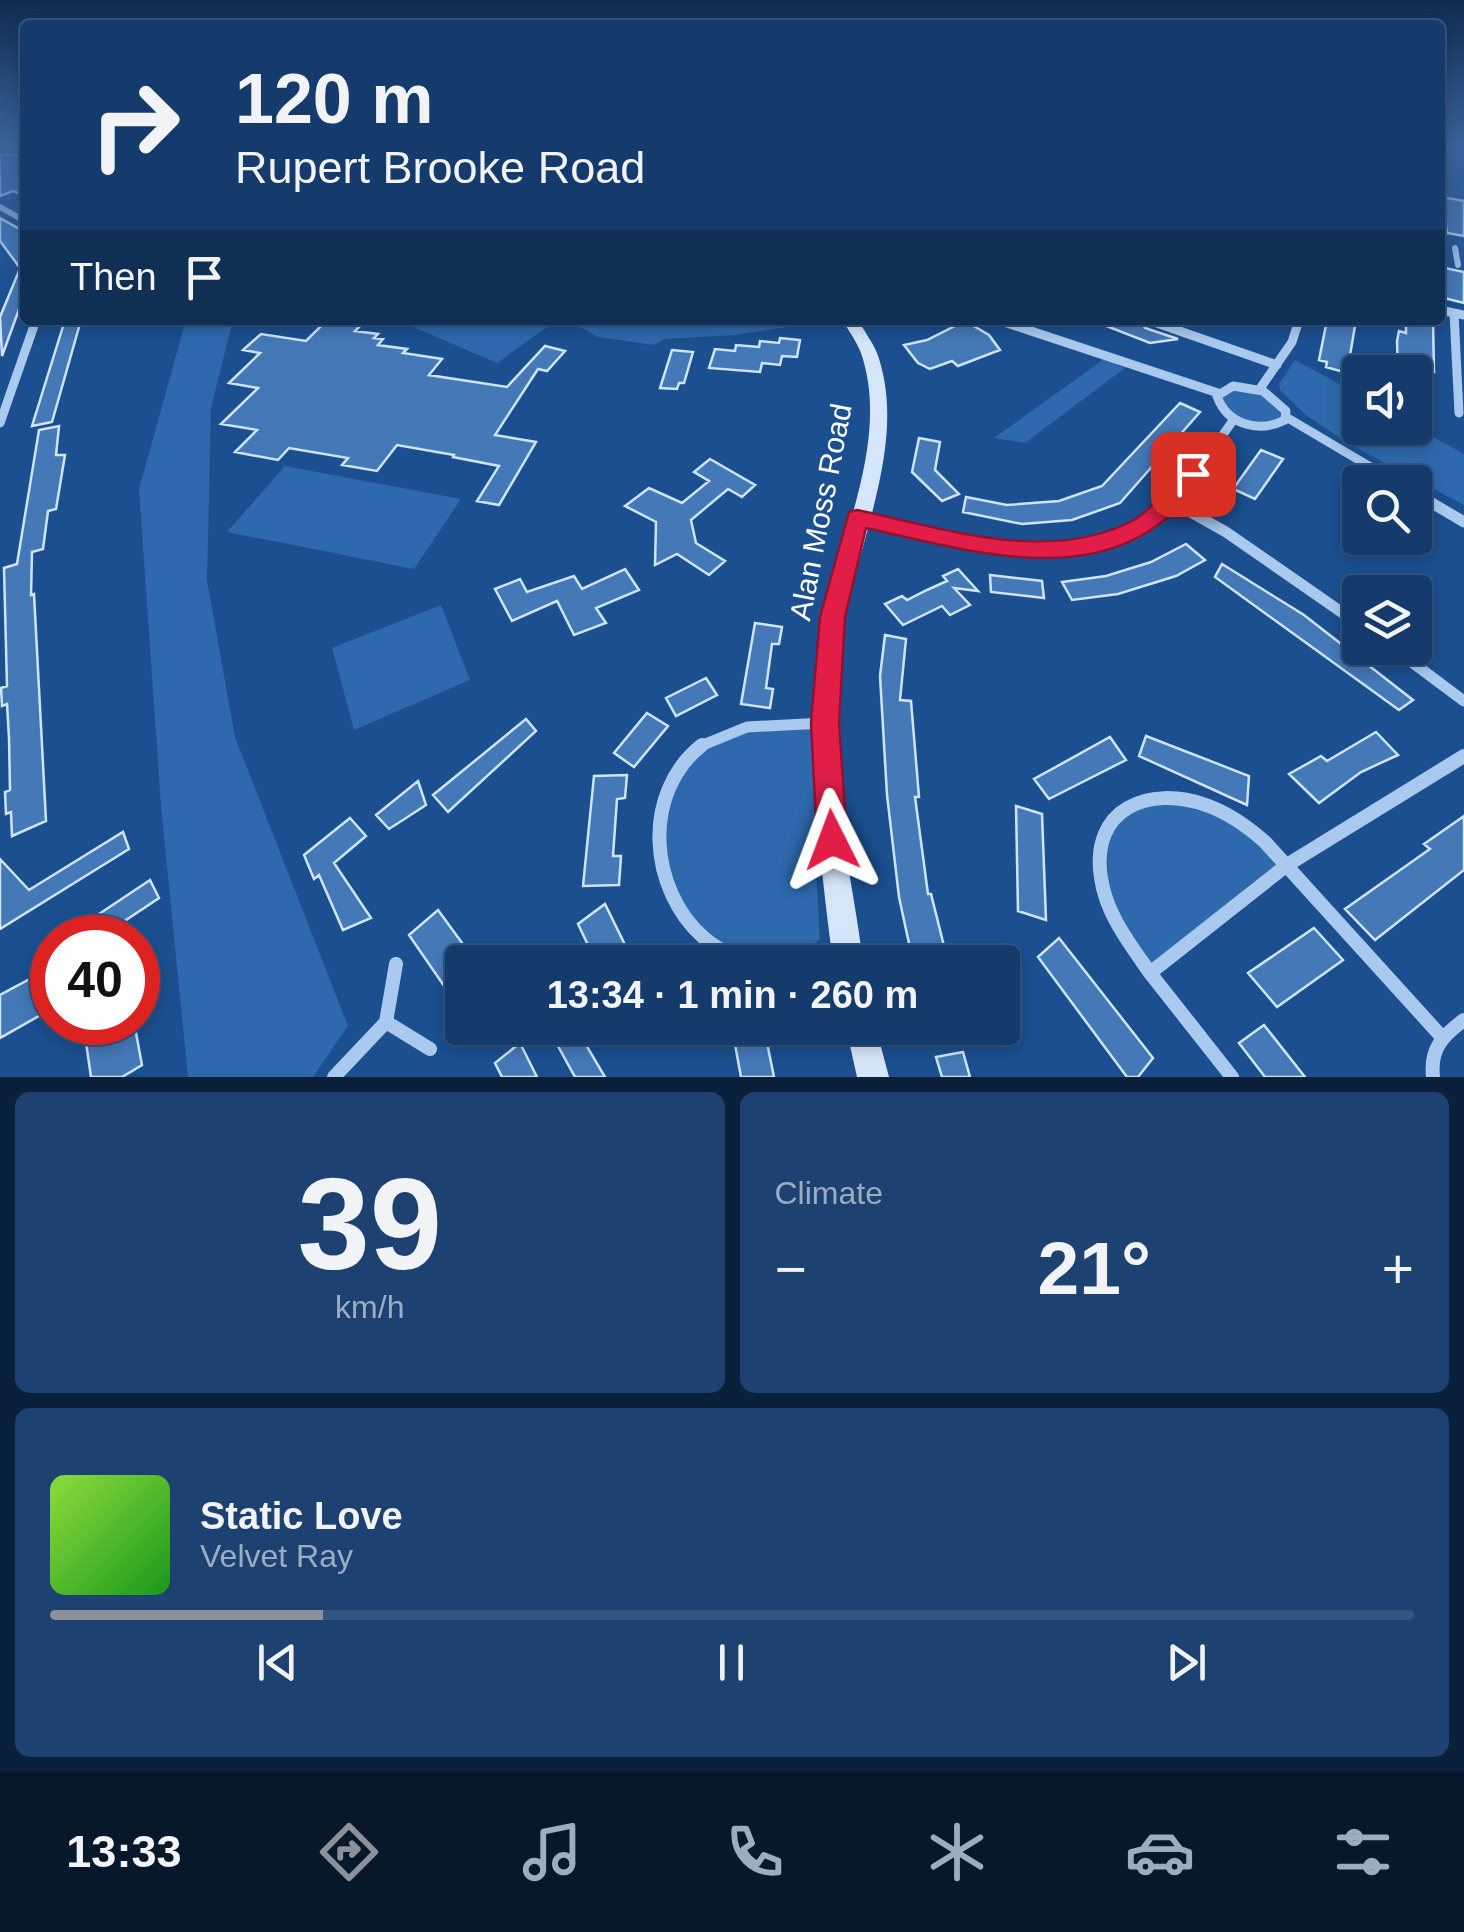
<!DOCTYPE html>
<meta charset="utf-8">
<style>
:root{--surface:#143b6b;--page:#1d4271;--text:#f1f3f6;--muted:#9dadc1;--line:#33557e;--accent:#8c9099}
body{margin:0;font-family:Helvetica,sans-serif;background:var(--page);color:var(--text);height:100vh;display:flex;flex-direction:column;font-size:38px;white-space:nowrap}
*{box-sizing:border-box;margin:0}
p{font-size:32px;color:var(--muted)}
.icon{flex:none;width:55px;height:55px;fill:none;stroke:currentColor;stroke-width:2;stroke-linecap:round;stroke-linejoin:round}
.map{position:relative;height:1077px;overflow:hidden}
.details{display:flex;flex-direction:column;gap:15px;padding:15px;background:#0b203b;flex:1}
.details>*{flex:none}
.banner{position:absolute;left:20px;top:20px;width:1425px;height:305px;border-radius:10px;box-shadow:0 5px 15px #0003,0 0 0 2px var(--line);background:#143b6b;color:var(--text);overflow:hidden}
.buttons{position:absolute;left:1342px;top:355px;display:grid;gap:20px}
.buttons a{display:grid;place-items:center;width:90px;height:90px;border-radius:10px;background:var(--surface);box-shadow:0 5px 15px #0003,0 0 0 2px var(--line);font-size:50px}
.speed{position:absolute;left:30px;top:915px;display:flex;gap:20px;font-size:50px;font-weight:700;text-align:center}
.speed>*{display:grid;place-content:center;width:130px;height:130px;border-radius:50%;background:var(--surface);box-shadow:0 5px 15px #0003,0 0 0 2px var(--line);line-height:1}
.speed .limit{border:15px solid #d22;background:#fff;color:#111}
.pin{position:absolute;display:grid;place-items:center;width:85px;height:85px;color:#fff;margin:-42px;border-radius:20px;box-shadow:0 5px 15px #0006}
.me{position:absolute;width:110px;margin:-55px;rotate:357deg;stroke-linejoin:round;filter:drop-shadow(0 0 8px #0008)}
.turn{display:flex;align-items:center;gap:35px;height:210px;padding:0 50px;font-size:45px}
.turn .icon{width:130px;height:130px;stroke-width:2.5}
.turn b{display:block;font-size:70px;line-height:85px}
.then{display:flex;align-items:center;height:95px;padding:0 50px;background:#0003;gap:20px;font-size:38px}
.big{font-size:75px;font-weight:700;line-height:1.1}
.details .widget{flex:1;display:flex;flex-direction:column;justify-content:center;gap:15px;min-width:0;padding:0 35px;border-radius:15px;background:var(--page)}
.details .dial{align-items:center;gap:0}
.dial b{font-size:130px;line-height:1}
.song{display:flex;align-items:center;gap:30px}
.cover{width:120px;height:120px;border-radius:15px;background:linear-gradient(135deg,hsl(90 70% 55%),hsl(120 70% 35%))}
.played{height:10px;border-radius:5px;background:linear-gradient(90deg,var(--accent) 20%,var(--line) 20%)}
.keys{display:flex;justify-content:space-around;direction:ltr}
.heat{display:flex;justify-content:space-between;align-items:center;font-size:55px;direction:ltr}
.details .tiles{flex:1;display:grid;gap:15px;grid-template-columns:1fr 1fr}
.widget:last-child{grid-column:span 2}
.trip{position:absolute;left:445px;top:945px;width:575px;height:100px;border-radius:10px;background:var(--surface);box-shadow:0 5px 15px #0003,0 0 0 2px var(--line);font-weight:700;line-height:100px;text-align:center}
.tabs{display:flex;height:160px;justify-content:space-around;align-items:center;background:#08182b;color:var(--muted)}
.tabs .icon{width:70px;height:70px}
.tabs .on{color:var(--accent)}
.tabs b{font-size:45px;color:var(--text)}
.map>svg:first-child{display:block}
.green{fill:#2e69ad}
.building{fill:#4478b7;stroke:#cfe3fa;stroke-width:2.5}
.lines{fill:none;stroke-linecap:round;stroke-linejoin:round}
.street-far3{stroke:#a9c9ee;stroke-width:6}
.street-far2{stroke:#a9c9ee;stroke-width:9}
.street-far1{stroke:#a9c9ee;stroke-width:11}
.street{stroke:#a9c9ee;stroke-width:14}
.secondary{fill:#d6e6fa;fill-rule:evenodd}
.route{fill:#e11d48;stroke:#92132f;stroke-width:2.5}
.labels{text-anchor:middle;stroke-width:9;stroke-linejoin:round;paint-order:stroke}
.street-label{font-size:30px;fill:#fff;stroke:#1b4f8f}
</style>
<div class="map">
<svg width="1464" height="1077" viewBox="0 0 1464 1077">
<rect width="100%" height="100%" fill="#1b4f8f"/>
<path class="green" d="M186 320H233L211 408 207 580 235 737 348 1026 313 1077H188L161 806 139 489Z
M397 320H557L497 363Z
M582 320H817L820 322 734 335 665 339 654 345 598 337 577 325Z
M1104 359 1125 368 1025 443 994 438Z
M1295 360 1360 395V428L1415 427 1464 454V505L1349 444 1306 415 1280 390 1279 384Z
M1223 389 1259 390 1286 417 1274 426 1234 419 1217 396Z
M285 466 461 499 414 569 227 532Z
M441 605 470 680 354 730 332 648Z
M825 723 814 840 820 939C808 951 796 956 780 960 715 979 686 907 659 862 663 836 663 801 673 777 696 723 776 727 825 723Z
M1145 799 1210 806 1287 865 1150 973 1109 910 1106 827Z"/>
<path class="building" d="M0 155H25V195L13 191 0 196Z
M1442 197 1464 201V236L1447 233Z
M0 218 25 232V293L2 356 0 317 19 271 23 272 0 241Z
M1440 267 1464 272V303L1440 297Z
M65 320H81L52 422 32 426Z
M1091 320H1140L1145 328 1178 339 1150 343Z
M1327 320H1356L1347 373 1326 367 1327 362 1319 360Z
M1406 320H1433L1434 372H1398L1397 341 1399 331 1406 333Z
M326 321 360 326 355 331 378 334 374 338 383 339 378 345 407 349 403 353 442 359 429 375 507 387 545 346 565 351 547 371 538 369 495 435 536 442 499 505 477 501 499 466 453 457 454 455 397 445 377 471 342 465 348 458 289 448 278 460 235 452 257 430 221 424 258 388 229 383 260 353 243 350 261 334 306 341Z
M965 321 989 335 1000 350 958 366 952 361 930 369 918 363 904 345 927 340Z
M780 338 800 340 797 357 782 356 780 365 762 363 760 372 709 368 715 349 735 351 736 345 759 347 760 341 779 343Z
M672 350 693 352 684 383H679L677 389 660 388Z
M1180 403 1200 412 1120 503 1072 520 1022 524 963 512 966 497 1007 505 1059 501 1102 486Z
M59 426 56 455H65L56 509 48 511 43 549 32 552 31 595 34 594 46 821 12 836 11 812 6 814 5 792 10 790 9 738 7 704 2 706 1 688 7 686 4 568 17 564 39 430Z
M919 438 940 442 935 470 959 494 942 501 912 472Z
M1261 450 1283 459 1255 499 1233 489Z
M710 459 755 485 742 497 728 489 691 520 696 543 725 561 709 575 677 554 655 565 656 522 625 506 649 488 682 503 709 481 694 472Z
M1186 544 1205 560 1176 576 1118 594 1072 600 1062 582 1106 576 1151 562Z
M1222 564 1304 615 1413 700 1399 710 1215 577Z
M625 569 639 590 596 608 606 623 574 635 557 601 512 621 495 589 520 579 527 592 574 576 582 589Z
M958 569 978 591 954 588 970 605 950 615 942 606 903 625 885 604 902 596 907 600 927 590 947 581 943 576Z
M990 575 1042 581 1044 598 991 592Z
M755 623 782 627 779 644H772L766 688 773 689 770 708 741 704Z
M885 635 906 639 900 700 911 701 919 797H915L928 894H931L948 962H913L899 897 887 795 880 676Z
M706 678 717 695 676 716 666 698Z
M647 713 668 726 634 767 614 753Z
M526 719 536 731 448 812 433 795Z
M1376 732 1398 755 1361 772 1319 803 1289 774 1321 756 1327 761Z
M1146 736 1249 776 1247 805 1139 756Z
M1110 737 1126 760 1049 799 1034 779Z
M627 775 625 798 617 799 613 856H621L619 885 583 886 594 776Z
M418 781 426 805 389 829 376 815Z
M1016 806 1042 814 1046 920 1018 911Z
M1464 816V870L1375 940 1345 909 1430 849 1424 844Z
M350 818 366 836 334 863 371 918 343 930 319 875 314 879 304 855Z
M123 832 129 849 0 929V859L29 890Z
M150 880 159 898 99 938H63Z
M605 904 631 957 625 962H596L578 924Z
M438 910 476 962H462V1012L409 935Z
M1314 928 1343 960 1277 1007 1248 973Z
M1059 938 1153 1058 1138 1077H1127L1038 957Z
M41 973 46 1012 0 1038V995Z
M83 1022H134L142 1065 122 1077H91Z
M1264 1025 1305 1077H1265L1239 1043Z
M548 1028H576L605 1077H575Z
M732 1028H764L774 1077H741Z
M520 1043 537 1077H502L495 1063Z
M963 1052 970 1077H942L936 1057Z"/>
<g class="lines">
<path class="street-far3" d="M0 207 25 221
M1455 248 1458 265"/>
<path class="street-far2" d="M1440 310 1464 315
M1454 313 1459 413
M998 320 1218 393
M1148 320 1277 365
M1233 386 1263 391 1286 411 1285 420C1259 433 1227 425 1217 396Z
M1259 390 1292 342 1299 320
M1286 417 1396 482
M0 423 36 320
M1182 493 1234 419"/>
<path class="street-far1" d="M1415 493 1464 522
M1173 502 1226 532 1360 625
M859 518C965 542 1101 589 1184 490
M1393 648 1464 701
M698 747 747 727 824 723"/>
<path class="street" d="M702 745C641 793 649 890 704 938 716 949 731 955 745 962
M1150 973C1130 944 1106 914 1101 878 1090 808 1149 785 1206 805 1229 813 1247 826 1265 842L1441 1036
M386 1022 430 1049
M334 1077 386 1022 396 964
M1232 1077 1150 973 1287 865 1464 756
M1433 1077C1430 1049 1442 1036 1464 1020"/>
<path class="secondary" d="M842 320H858C864 331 872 341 877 353 913 452 843 566 839 667 836 715 836 763 841 812 846 862 857 912 863 962H833C820 863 809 766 816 666 823 566 895 453 861 353 857 342 849 331 842 320Z
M846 1028H876L889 1077H857Z"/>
</g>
<linearGradient id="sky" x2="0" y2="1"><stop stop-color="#0f2b4f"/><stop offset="0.49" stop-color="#39639b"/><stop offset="1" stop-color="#39639b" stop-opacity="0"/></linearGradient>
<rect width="1464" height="296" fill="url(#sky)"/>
<path class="route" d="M1193 467 1201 469 1204 474C1125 600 984 554 866 528L845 617 839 723 847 840 843 851 832 855 821 851 817 840 811 723 820 617 849 512 857 510C944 528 1045 564 1130 522 1153 511 1181 471 1193 467Z"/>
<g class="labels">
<g class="street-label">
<text transform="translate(821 512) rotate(-79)" y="10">Alan Moss Road</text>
</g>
</g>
</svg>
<div class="buttons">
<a><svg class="icon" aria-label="sound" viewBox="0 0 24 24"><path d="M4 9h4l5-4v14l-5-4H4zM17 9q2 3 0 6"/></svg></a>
<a><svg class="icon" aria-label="search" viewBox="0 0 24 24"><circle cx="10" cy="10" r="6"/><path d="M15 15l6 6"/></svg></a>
<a><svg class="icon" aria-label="layers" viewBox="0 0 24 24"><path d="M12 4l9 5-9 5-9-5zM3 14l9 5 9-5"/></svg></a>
</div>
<div class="speed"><div class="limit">40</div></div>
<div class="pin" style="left:1193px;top:474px;background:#d93025"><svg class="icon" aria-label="arrive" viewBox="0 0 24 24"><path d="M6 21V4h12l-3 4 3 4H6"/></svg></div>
<svg class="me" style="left:832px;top:840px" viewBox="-20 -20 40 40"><path d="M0-17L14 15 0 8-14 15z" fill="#e11d48" stroke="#fff" stroke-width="4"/></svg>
<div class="trip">13:34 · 1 min · 260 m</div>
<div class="banner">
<div class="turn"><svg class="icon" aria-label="right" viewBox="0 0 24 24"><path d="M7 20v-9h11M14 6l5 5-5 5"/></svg><div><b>120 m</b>Rupert Brooke Road</div></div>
<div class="then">Then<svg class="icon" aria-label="arrive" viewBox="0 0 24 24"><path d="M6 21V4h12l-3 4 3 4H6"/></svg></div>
</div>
</div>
<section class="details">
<div class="tiles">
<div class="widget dial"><b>39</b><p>km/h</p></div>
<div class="widget"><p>Climate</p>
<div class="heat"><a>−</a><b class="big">21°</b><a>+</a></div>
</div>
<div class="widget">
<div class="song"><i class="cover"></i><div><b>Static Love</b><p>Velvet Ray</p></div></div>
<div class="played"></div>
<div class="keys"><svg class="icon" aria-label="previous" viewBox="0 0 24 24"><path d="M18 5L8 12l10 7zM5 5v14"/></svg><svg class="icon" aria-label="pause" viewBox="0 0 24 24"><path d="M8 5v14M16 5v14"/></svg><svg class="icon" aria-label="next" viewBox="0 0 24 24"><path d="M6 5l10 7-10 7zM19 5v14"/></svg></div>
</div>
</div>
</section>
<nav class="tabs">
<b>13:33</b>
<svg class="icon on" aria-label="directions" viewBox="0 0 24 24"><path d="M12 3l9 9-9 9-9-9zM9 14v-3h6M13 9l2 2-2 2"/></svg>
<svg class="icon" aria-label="music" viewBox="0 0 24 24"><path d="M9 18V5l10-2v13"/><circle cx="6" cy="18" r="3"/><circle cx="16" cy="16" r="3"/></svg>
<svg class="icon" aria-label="phone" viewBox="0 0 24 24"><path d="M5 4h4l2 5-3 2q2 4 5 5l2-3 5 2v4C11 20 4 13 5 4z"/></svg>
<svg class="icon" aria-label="climate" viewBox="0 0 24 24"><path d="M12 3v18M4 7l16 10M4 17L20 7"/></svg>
<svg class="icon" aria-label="car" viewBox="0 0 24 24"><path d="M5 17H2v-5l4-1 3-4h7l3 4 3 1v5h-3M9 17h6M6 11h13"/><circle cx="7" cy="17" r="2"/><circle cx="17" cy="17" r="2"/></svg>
<svg class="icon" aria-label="filters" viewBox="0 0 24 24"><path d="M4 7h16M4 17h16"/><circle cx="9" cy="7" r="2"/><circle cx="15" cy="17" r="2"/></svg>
</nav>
